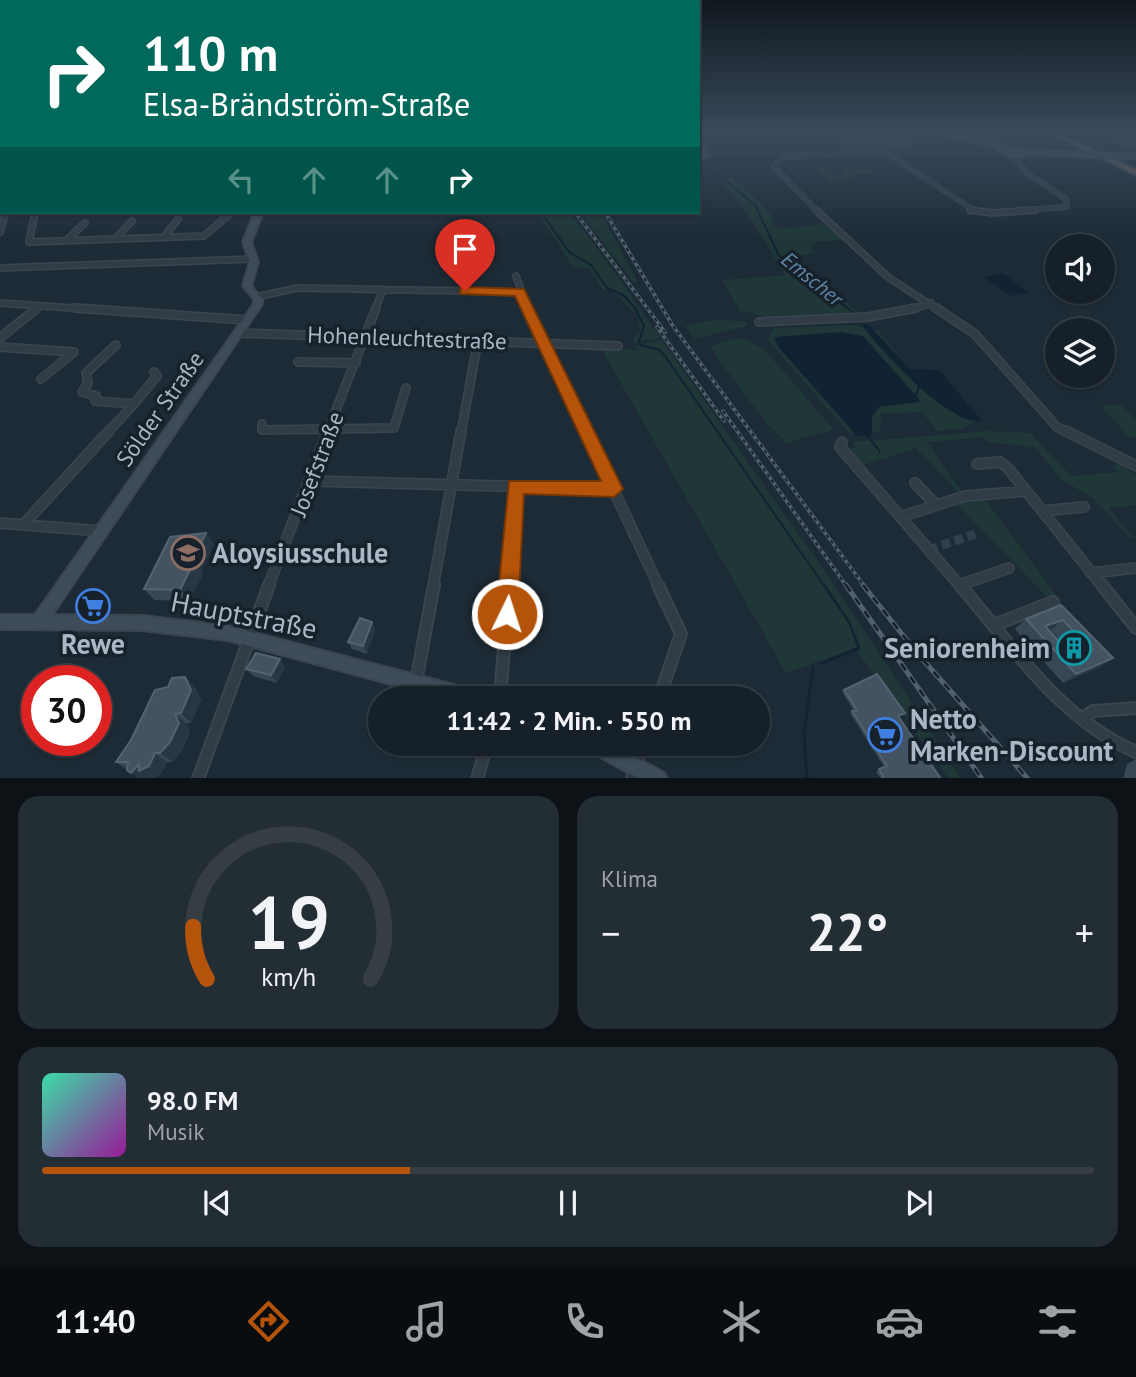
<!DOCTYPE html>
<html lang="de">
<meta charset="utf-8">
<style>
:root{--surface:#162028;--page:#232d34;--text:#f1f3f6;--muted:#9ea3a8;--line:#353e45;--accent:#b45309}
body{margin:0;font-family:"PT Sans",sans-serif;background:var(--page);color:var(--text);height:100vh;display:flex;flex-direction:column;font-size:26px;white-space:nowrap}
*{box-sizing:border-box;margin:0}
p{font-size:23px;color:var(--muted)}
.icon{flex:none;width:38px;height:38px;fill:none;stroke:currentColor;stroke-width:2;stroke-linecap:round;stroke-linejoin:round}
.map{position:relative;height:778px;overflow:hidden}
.drawer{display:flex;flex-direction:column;gap:18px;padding:18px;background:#0c1216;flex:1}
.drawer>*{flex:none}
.hud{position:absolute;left:0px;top:0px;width:700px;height:214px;box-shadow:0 2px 5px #0004,0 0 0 2px var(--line);background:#00695c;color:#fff;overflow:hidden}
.controls{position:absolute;left:1045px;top:234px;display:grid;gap:14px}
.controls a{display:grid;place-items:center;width:70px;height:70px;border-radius:50%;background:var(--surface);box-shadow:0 2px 5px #0004,0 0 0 2px var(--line);font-size:35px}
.speed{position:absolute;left:21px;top:665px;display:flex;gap:14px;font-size:35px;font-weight:700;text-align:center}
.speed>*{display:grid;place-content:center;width:91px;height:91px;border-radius:50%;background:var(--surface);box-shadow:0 2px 5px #0004,0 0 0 2px var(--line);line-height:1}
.speed .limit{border:10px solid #d22;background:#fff;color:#111}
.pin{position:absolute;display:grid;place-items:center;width:60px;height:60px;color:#fff;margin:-72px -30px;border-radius:50% 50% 50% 0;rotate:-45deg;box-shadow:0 0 7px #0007}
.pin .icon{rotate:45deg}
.me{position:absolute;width:77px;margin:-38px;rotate:4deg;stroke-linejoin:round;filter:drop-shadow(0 0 5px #0008)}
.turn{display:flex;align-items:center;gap:24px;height:147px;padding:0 28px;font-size:32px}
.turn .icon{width:91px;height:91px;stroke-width:2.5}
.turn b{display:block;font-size:49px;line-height:60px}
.lanes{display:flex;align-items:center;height:66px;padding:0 28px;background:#0003;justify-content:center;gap:35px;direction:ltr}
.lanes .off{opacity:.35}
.big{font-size:52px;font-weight:600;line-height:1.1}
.drawer .card{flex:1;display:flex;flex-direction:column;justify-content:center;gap:10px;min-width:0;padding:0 24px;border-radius:21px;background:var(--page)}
.drawer .dial{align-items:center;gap:0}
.dial svg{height:182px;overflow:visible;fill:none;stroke:var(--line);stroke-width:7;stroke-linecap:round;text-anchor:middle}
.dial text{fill:var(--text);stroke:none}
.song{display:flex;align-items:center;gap:21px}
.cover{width:84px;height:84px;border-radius:10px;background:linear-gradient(135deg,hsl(160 70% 55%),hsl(300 70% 35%))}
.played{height:7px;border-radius:4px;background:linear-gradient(90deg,var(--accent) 35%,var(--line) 35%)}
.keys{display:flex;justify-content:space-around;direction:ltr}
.heat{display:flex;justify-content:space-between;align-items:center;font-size:38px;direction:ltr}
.drawer .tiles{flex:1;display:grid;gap:18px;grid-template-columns:1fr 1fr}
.card:last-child{grid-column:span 2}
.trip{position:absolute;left:368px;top:686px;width:402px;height:70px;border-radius:35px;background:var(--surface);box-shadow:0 2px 5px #0004,0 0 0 2px var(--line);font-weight:600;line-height:70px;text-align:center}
.tab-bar{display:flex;height:112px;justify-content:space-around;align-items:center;background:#090d10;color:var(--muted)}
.tab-bar .icon{width:49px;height:49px}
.tab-bar .selected{color:var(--accent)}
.tab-bar b{font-size:32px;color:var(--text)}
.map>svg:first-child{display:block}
.green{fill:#1f3737}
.water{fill:#112333}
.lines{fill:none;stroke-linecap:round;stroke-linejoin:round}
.stream-far1{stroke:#112333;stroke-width:2}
.stream{stroke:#112333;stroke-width:2.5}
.street-tunnel{stroke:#32404b;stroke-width:9;stroke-dasharray:9 4.5;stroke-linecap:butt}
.street-far4-casing{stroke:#3a4550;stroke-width:6}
.street-far3-casing{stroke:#3a4550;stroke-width:8}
.street-far2-casing{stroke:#3a4550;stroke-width:10}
.street-far1-casing{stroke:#3a4550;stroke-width:12}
.street-casing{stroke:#3a4550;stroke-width:14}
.secondary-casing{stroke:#3a4550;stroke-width:4}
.highway-casing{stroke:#3b4751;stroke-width:4}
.street-far4{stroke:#313c46;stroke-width:4.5}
.street-far3{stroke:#313c46;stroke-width:5}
.street-far2{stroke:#313c46;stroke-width:7}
.street-far1{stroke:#313c46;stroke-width:9}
.street{stroke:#313c46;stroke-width:10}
.secondary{fill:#3e4c5a;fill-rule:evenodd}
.highway{fill:#6d5d4d;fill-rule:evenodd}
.rail-far1-casing{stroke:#52616e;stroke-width:3.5}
.rail-casing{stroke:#52616e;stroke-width:5}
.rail-far1{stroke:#17212b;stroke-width:2;stroke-dasharray:3.5;stroke-linecap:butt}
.rail{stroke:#17212b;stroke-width:2.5;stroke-dasharray:8;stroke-linecap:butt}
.secondary-bridge-casing{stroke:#3a4550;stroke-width:8;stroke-linecap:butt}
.secondary-bridge{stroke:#3e4c5a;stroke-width:6}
.wall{fill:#384755;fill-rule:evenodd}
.shaded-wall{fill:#283744}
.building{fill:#445361;stroke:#546371;stroke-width:2;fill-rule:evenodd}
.route{fill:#b45309;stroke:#753606;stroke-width:2}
.labels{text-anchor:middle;stroke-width:7;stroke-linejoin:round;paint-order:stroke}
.far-water-label{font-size:21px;font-style:italic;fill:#6086a6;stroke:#17212b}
.street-label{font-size:23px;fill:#aab7c4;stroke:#17212b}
.near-poi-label{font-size:28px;font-weight:bold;fill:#aab7c4;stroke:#17212b;text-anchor:start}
.near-street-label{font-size:28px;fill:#aab7c4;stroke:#17212b}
</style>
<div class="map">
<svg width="1136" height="779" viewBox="0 0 1136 779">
<rect width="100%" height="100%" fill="#1d2b36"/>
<path class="green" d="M825 132H859L879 149 841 151 848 148Z
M842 163 852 169 865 168 873 173 852 175 856 180 830 182 814 167 827 164 825 166 837 174 846 173 836 164Z
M732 178C748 191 772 207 776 229L826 224 842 240 816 242 811 247 816 253 792 256 819 282 860 313 764 316 740 311 722 280 785 275 744 208 720 181Z
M537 212H567L593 242 661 338 633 343 635 335 641 332 637 315 611 289 603 290 589 268 573 267Z
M579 212H600L638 282 634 283Z
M714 320 745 321 748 326 695 339 685 326Z
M853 325 878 331 934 396 981 418 962 429 937 431 922 412 881 414 880 432 849 433 767 339 774 328Z
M733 339H744L764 349 834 430 786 443 767 424 715 355 711 346Z
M662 340 826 573 961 778H948L855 648 786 673 601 348 638 350 635 345Z
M1101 406H1123L1136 420V438L1129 437Z
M988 431 1035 433 1032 435 1071 476 1118 472 1112 465 1124 464 1130 468 1127 470 1136 474V505L1108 508 1135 538H1129L1093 498 1062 480 1034 447 987 442 983 437 927 442 963 493 960 494 916 448 863 465 849 449 855 447 853 442Z
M984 498 1062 603 1051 601 956 503Z"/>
<path class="water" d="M1003 273 1028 292 1010 296 984 277Z
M868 324 910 369 939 370 982 421C949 426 881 351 862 325Z
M841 332 863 336 920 400 919 402 879 407 872 417V435L857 436 779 348 774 337Z"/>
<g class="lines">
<path class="stream-far1" d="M716 174 720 177
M724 179 755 205 779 256 854 313
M541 212 569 252 591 265 607 288 623 295 635 308 644 326 639 342
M640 345 659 350 665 356 825 587
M915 381 919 387 916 395
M867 435 880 452"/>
<path class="stream" d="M823 663 859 648 849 622 824 585
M807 779 804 733 813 667"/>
<path class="street-tunnel" d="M929 550 975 534"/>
<g class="street-far4-casing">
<path id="street-far4" d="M884 151 975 211
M1013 156 1027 173 1066 199 1067 207 1014 211
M817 211 773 166 784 157 884 151 862 132"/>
</g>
<g class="street-far3-casing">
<path id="street-far3" d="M816 210 888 277 938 310
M970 210 993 213 1035 210
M35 212 29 242 204 236 232 212
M0 232 6 212
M164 237 178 219
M116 238 132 221
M67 240 85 223
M0 268 253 259
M516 276 528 310
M256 297 297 288 520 292
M0 303 100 310
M35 310 40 306
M375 310 383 289
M911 310 931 303"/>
</g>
<g class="street-far2-casing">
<path id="street-far2" d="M75 308 247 320
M528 308 586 433
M936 308 975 334 1057 427 1069 433
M759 322 868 317 916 308
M238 333 618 346
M0 338 37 308
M0 347 74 352
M298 362 356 363
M41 379 74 352
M134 404 157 376 154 372
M262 424V430L394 428 406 388
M107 433 134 404 95 401 96 396 82 392 88 383 86 373 116 345
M327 433 376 308
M461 433 478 340"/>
</g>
<g class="street-far1-casing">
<path id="street-far1" d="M586 431 659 587
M1066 431 1136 466
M842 442 840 447 961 587
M977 464 1000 462 1008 468 1103 587
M310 481 614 489
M915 483 936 505
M1042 511 1084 507
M900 517 965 496 1026 491
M0 523 101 531
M23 525 109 431
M1091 573 1136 568
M960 585 1009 568
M268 587 328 431
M433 587 461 431
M508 587 516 487"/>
</g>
<g class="street-casing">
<path id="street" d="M658 585 681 634 659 698
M960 585C1012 646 1061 720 1136 752
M1102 585 1136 628
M994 625 1053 602
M416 682 434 585
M500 698 509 585
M1082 719 1093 711 1136 708
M198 779 269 585
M477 779 487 744
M632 779 643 744"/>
</g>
<g class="secondary-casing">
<path id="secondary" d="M931 132H940L1025 150 1087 153 1090 155 1087 157 1030 154 1013 158 997 149V147ZM1005 149 1020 153 1014 154Z
M698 139 709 155 698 162V157L703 154 698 147Z
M1136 154V158H1122L1119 156 1122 154Z
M255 212H263L251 242 258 262 251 286 262 299V304L52 615 142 616 227 626 473 690 479 692 481 698H444L227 640 142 630 0 629V615H35L254 304V299L243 286 250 262 243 242Z
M586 744H611L664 773 667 779H640L588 750Z"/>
</g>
<g class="highway-casing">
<path id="highway" d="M1049 132H1056L1136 170V175Z"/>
</g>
<use href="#street-far4" class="street-far4"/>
<use href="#street-far3" class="street-far3"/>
<use href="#street-far2" class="street-far2"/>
<use href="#street-far1" class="street-far1"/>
<use href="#street" class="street"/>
<use href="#secondary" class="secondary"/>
<use href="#highway" class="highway"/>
<g class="rail-far1-casing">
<path id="rail-far1" d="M575 212 665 332
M605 212 673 326 865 587
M657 327 724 421
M723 411 847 587"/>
</g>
<g class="rail-casing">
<path id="rail" d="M846 585 982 779
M863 585 917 653 1028 779"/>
</g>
<use href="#rail-far1" class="rail-far1"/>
<use href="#rail" class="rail"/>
<g class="secondary-bridge-casing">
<path id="secondary-bridge" d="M1087 155 1122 156"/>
</g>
<use href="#secondary-bridge" class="secondary-bridge"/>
</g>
<path class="wall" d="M872 132H903L913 139 909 148 893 149Z
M1112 132H1136V150L1107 140Z
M214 544 201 571 203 574 189 601 154 600 144 589Z
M1061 605 1113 658 1099 668 1063 683 1015 629 1026 619ZM1051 630 1075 657H1073L1050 631Z
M372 622 375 630 367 654 352 649 348 642Z
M280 659 285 667 277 683 253 676 246 669Z
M195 687 201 700 191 723H186L190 732 182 751 172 762H167L161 774 152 779 148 776 146 779H140L116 762Z
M844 690 905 713 898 717 941 779H881L876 772 884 767 850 713 854 711 842 692Z
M1136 759V779H1123L1127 764Z"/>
<path class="shaded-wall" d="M206 533 214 544 201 571 203 574 189 601 180 590 191 562Z
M1063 620 1051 630 1040 634 1045 626Z
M372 622 375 630 367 654 363 646Z
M1113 658 1099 668 1063 683 1076 674Z
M280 659 285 667 277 683 271 675Z
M185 677 195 687 201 700 191 723 181 713Z
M175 714 186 723 190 732 182 751 172 762 160 753Z
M155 753 167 762 161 774 152 779 148 776 146 779H140L131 773 139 764Z"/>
<path class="building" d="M886 132H903L913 139 897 140Z
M1115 132H1136V138Z
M206 533 191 562H194L180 590 144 589 170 537Z
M1061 605 1113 658 1076 674 1026 619ZM1063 620 1092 650 1073 657 1045 626Z
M360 618 372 622 363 646 348 642Z
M256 653 280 659 271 675 246 669Z
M877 674 905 713 898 716 941 779H884L879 769 887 766 852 711 857 710 844 690Z
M185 677 191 690 181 713 175 714 179 723 170 742 160 753H155L149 766 139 771V764L131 773 127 770 128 762H116L131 740 155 690 168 687 172 678Z"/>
<linearGradient id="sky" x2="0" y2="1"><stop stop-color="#10181e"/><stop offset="0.55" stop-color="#3a4a5d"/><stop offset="1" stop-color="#3a4a5d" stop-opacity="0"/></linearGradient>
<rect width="1136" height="241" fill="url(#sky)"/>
<path class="route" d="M465 287 524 289 623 489 614 497 524 494 518 614 514 622 507 625 499 622 496 614 509 481H601L515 296 460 294V288Z"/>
<defs>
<g id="school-ring" transform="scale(1.75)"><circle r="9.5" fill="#17212b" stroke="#8d6e63" stroke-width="1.5"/><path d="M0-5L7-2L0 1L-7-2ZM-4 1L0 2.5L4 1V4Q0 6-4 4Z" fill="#8d6e63"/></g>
<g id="supermarket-ring" transform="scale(1.75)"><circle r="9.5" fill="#17212b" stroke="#3f7fe0" stroke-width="1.5"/><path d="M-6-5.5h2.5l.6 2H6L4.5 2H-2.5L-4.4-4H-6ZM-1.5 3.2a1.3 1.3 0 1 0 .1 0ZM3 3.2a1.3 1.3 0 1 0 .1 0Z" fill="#3f7fe0"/></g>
<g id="building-ring" transform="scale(1.75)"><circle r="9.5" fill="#17212b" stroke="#0f9aa8" stroke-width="1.5"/><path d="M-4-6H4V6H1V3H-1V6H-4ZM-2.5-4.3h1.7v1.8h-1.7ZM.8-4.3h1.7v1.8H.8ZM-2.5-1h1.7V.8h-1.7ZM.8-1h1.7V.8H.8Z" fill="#0f9aa8"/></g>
</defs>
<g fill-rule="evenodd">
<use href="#school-ring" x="188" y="553"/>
<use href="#supermarket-ring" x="93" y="606"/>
<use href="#building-ring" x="1074" y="648"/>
<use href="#supermarket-ring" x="885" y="735"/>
</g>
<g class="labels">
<g class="far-water-label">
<text transform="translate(812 279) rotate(39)" y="7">Emscher</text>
</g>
<g class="street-label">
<text transform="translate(407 338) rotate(2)" y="8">Hohenleuchtestraße</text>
<text transform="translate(160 409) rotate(-55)" y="8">Sölder Straße</text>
<text transform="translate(317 464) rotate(-69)" y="8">Josefstraße</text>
</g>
<g class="near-poi-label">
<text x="212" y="563">Aloysiusschule</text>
<text x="93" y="654" text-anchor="middle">Rewe</text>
<text x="1050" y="658" text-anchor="end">Seniorenheim</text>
<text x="910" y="729">Netto<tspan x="910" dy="32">Marken-Discount</tspan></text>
</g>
<g class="near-street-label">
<text transform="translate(244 615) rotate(11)" y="10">Hauptstraße</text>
</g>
</g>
</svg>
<div class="controls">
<a><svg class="icon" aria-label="sound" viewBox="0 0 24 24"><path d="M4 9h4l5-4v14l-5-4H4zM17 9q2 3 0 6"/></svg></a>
<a><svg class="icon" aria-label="layers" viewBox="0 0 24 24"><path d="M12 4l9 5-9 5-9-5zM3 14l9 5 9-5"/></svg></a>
</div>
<div class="speed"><div class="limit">30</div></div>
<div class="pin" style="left:465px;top:291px;background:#d93025"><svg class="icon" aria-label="arrive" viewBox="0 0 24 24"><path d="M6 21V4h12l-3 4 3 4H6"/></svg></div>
<svg class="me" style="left:507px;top:614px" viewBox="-20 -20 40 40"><circle r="17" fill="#b45309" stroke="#fff" stroke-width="3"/><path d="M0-11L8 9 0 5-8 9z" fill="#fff"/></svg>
<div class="trip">11:42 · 2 Min. · 550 m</div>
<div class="hud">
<div class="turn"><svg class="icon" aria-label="right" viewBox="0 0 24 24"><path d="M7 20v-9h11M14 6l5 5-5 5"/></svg><div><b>110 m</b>Elsa-Brändström-Straße</div></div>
<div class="lanes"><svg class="icon off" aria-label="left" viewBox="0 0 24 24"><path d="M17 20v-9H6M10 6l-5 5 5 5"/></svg><svg class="icon off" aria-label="ahead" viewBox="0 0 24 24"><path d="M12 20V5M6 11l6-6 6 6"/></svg><svg class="icon off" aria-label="ahead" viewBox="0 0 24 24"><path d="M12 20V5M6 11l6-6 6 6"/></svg><svg class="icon" aria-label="right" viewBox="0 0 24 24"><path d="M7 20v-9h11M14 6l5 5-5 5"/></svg></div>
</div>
</div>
<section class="drawer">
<div class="tiles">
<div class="card dial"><svg viewBox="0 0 100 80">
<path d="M14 69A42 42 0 1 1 86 69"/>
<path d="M14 69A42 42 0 0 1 8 46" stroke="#b45309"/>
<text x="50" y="56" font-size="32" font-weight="700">19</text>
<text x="50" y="72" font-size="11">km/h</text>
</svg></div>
<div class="card"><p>Klima</p>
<div class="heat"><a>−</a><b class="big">22°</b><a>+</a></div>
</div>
<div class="card">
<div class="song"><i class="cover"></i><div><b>98.0 FM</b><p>Musik</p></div></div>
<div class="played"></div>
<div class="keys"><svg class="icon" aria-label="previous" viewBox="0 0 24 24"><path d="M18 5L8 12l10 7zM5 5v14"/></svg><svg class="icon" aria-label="pause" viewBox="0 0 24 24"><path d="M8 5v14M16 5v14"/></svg><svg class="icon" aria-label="next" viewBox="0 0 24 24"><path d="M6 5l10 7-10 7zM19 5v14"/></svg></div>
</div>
</div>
</section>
<nav class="tab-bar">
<b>11:40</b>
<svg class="icon selected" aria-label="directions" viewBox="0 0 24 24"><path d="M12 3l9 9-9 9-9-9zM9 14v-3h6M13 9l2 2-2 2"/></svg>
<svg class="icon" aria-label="music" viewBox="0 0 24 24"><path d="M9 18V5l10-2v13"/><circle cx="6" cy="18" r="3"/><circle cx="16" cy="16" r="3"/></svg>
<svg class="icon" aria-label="phone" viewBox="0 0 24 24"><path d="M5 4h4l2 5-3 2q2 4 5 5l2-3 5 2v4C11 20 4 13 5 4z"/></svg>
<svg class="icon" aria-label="climate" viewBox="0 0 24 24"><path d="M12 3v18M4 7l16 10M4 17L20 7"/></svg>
<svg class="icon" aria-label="car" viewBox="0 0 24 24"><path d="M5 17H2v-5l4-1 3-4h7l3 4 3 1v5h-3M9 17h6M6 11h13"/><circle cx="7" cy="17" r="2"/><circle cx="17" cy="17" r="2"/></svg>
<svg class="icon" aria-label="filters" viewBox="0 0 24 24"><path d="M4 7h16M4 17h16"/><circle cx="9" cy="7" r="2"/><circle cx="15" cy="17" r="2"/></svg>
</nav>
